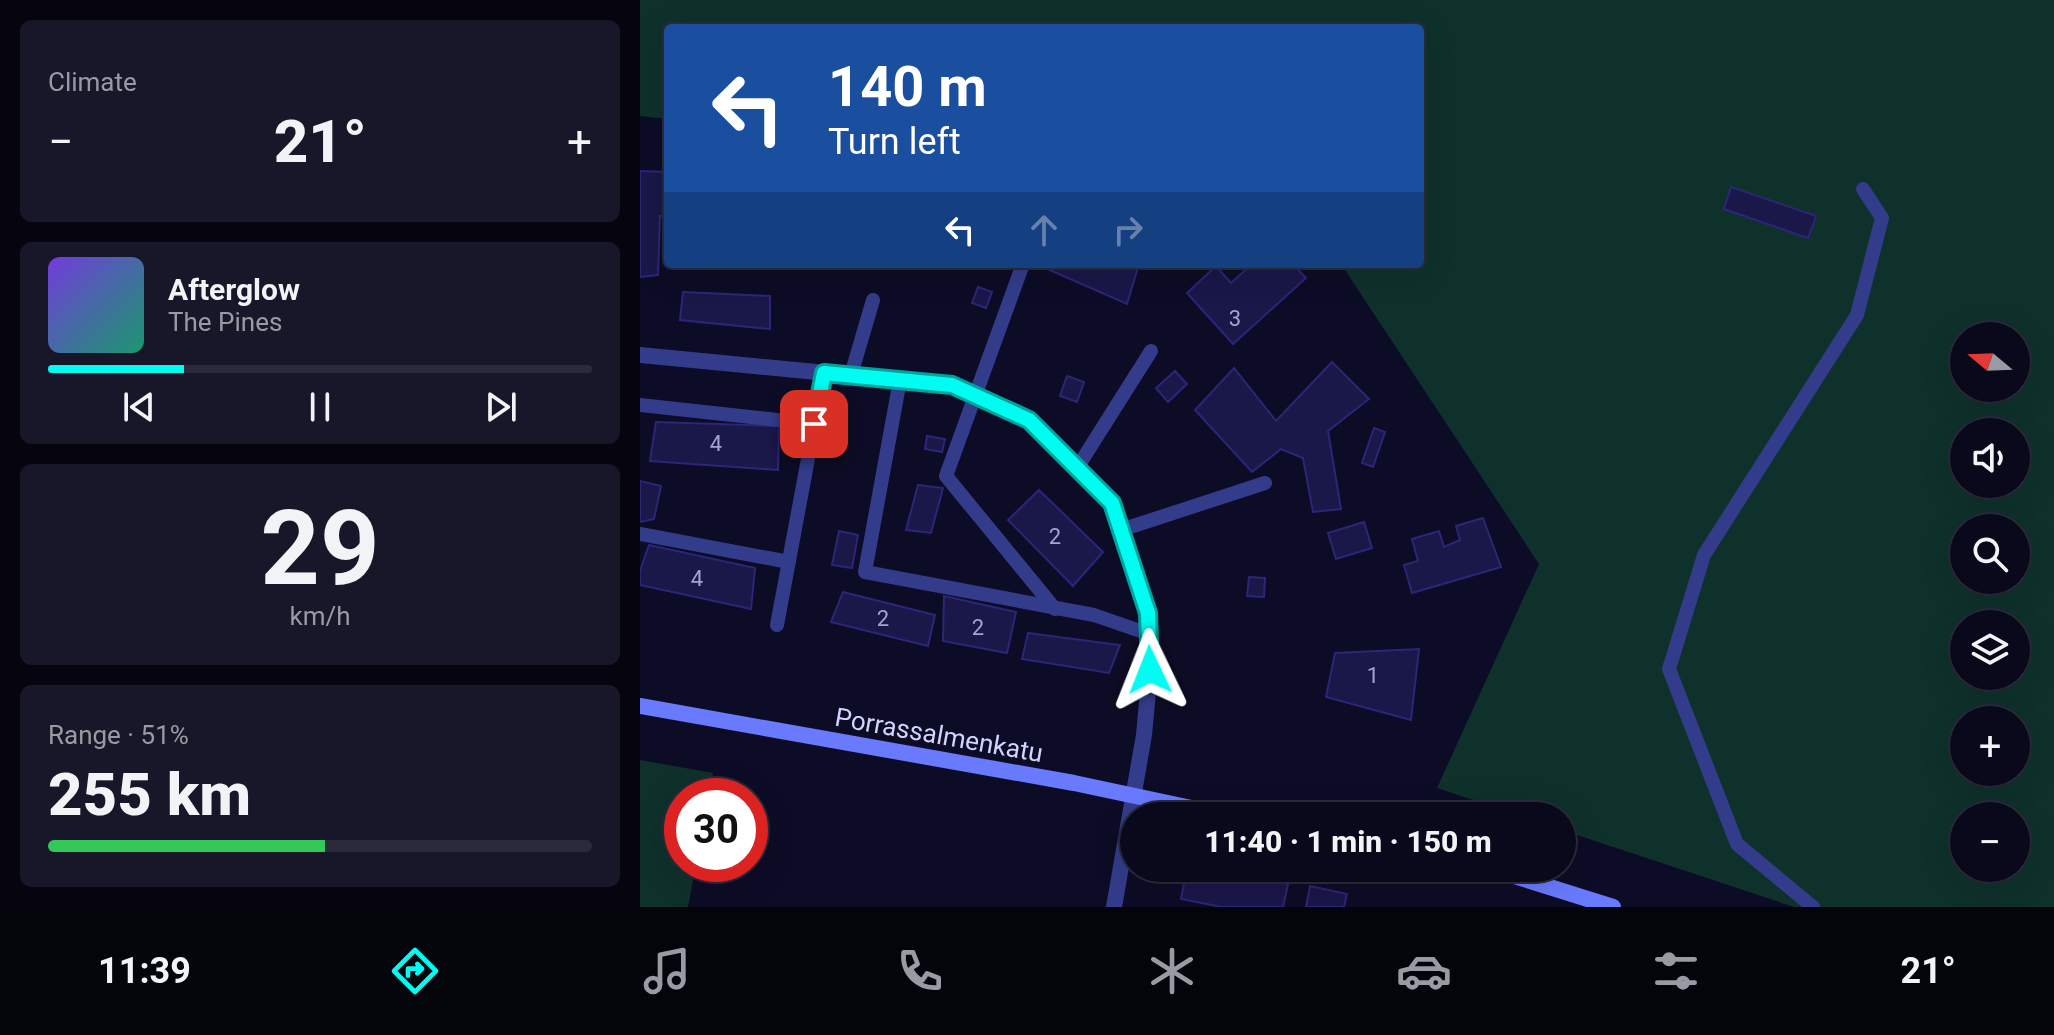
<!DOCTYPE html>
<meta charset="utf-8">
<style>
:root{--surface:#0a091c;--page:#181729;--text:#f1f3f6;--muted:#999aa3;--line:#2a2a3b;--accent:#00fdf2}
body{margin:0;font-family:Roboto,sans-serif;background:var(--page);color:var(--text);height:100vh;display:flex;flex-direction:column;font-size:30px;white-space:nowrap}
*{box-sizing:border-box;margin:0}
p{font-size:26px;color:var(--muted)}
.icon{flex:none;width:44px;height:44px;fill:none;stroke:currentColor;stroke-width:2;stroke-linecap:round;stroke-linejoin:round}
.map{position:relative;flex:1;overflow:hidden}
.side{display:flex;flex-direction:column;gap:20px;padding:20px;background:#06050f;width:640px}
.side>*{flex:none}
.top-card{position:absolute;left:24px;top:24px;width:760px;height:244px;border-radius:8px;box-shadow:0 8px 32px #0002,0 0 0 2px var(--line);background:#1a4fa0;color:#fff;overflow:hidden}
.needle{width:52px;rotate:289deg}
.buttons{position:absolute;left:1310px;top:322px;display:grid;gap:16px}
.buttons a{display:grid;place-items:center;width:80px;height:80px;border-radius:50%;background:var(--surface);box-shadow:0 8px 32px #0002,0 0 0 2px var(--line);font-size:40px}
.speed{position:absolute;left:24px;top:778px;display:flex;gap:16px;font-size:40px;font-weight:700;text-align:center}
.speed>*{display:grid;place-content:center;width:104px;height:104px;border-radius:50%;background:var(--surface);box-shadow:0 8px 32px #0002,0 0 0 2px var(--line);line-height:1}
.speed .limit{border:12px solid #d22;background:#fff;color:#111}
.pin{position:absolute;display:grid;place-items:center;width:68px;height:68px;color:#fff;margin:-34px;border-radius:16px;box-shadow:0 4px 12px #0006}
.me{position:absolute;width:88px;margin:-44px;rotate:358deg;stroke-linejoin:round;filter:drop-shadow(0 0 6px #0008)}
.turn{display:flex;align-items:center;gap:28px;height:168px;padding:0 32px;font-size:36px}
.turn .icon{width:104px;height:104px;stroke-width:2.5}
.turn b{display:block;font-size:56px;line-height:68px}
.lanes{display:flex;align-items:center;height:76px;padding:0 32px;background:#0003;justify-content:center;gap:40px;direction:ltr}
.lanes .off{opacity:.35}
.big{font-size:60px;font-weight:800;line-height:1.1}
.side .tile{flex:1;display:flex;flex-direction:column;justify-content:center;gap:12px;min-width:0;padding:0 28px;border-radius:12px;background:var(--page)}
.side .dial{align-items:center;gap:0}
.dial b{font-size:104px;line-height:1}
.song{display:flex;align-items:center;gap:24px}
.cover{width:96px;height:96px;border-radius:12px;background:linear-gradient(135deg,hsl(260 70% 55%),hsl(160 70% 35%))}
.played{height:8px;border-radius:4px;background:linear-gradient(90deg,var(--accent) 25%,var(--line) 25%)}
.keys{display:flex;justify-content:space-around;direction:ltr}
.heat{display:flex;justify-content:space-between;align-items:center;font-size:44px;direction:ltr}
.charge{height:12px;border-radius:6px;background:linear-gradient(90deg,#34c759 51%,var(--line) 0)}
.trip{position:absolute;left:480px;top:802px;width:456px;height:80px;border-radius:40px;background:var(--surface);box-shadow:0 8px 32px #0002,0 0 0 2px var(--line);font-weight:800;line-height:80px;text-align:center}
.menu{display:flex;height:128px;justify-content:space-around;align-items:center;background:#04040b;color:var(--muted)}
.menu .icon{width:56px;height:56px}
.menu .selected{color:var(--accent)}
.menu b{font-size:36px;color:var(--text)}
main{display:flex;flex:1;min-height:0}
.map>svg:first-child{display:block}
.green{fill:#0f312b;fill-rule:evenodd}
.building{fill:#1a1749;stroke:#2b2677;stroke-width:2}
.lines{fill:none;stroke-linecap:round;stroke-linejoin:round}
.lane{stroke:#333c8a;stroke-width:14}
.street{stroke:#333c8a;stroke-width:16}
.secondary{stroke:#697aff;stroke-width:16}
.route-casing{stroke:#00a49d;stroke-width:20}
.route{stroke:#00fdf2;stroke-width:14}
.labels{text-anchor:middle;stroke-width:8;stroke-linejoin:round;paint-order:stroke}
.number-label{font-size:22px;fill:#a4a4d2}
.street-label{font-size:26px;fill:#d2d3ff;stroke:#0d0c26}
</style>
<main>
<section class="side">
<div class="tile"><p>Climate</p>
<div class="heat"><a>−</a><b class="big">21°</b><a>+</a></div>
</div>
<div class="tile">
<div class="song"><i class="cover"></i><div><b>Afterglow</b><p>The Pines</p></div></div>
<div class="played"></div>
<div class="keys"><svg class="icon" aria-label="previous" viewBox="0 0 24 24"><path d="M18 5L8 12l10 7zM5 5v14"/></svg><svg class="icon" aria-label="pause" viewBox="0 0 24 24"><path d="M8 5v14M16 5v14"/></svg><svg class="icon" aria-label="next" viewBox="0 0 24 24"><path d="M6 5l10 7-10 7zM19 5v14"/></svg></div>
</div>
<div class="tile dial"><b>29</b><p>km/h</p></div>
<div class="tile"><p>Range · 51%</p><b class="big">255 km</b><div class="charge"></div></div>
</section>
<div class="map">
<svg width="1414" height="907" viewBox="0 0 1414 907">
<rect width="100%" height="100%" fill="#0d0c26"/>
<path class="green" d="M0 0H1414V907H1154L922 830V816H881L797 788 899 564 701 264H780V28H28V119L0 116ZM1324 336H1376V388H1324ZM1324 432H1376V484H1324ZM1324 528H1376V580H1324ZM1324 624H1376V676H1324ZM1324 720H1376V772H1324ZM1324 816H1376V868H1324Z
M0 760 73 773 68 796H42V864H56L48 907H0Z"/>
<path class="building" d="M0 171 28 172V216H20L18 275 0 277Z
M1091 187 1176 216 1168 238 1084 209Z
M396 264H499L487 304Z
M612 264H653L666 278 593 344 547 293 576 266 591 283Z
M338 287 352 292 346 308 332 303Z
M43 292 130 296V329L40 320Z
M692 362 729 399 688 431 701 509 673 512 663 458 641 449 612 472 555 410 594 368 636 421Z
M535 371 547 384 528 402 516 388Z
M427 376 444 382 437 402 420 396Z
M187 417 205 420 203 432 184 429Z
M16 422 139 426 138 470 10 461Z
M734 428 745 432 733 467 722 463Z
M287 436 305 439 302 452 285 449Z
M0 481 21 486 14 519 0 522Z
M278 485 303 488 291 533 266 530Z
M399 490 463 552 433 586 368 520Z
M843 518 861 567 772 593 764 565 778 561 772 539 799 531 804 547 820 540 816 526Z
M724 522 732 548 696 559 688 533Z
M199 531 218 535 212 568 192 565Z
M9 545 115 568 111 609 0 585V571Z
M609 577 625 578 624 597 607 596Z
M203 592 295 615 288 646 191 622Z
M304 596 376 612 367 653 303 641Z
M388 633 480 645 469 673 382 659Z
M779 649 771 720 686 697 695 653Z
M547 868H567L648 884 643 907H582L541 899Z
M670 886 707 894 704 907H666Z"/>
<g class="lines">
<path class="lane" d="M383 264 306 476 415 609
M211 375 233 300
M260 380 225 572 454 615 509 634
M0 405 174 424
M437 468 511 351
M481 530 625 483
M0 534 149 562
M137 625 184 373
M1173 907 1097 844 1029 669 1064 555 1217 315 1242 218 1223 189"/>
<path class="street" d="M0 355 312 385 389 420 472 503 508 613 510 670 504 735 474 907"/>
<path class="secondary" d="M0 706 434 783 589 816
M849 868 973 907"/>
</g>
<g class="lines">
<g class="route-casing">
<path id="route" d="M174 424 184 373 312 385 389 420 472 503 508 613 510 670"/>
</g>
<use href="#route" class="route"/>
</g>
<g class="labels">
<g class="number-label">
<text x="595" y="326">3</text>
<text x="76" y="451">4</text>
<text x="415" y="544">2</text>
<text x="57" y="586">4</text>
<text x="243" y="626">2</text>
<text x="338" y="635">2</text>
<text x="733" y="683">1</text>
</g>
<g class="street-label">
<text transform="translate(299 735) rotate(10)" y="9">Porrassalmenkatu</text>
</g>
</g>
</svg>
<div class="buttons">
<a><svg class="needle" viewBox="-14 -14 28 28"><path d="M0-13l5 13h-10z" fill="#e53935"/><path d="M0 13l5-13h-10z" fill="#999aa3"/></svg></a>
<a><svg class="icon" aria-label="sound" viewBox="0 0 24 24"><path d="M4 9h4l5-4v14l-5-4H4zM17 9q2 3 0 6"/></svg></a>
<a><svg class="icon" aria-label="search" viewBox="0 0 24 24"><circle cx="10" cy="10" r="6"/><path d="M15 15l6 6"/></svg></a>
<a><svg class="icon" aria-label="layers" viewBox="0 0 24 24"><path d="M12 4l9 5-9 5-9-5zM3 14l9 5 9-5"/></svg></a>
<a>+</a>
<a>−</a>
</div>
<div class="speed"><div class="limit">30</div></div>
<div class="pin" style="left:174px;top:424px;background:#d93025"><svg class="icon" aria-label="arrive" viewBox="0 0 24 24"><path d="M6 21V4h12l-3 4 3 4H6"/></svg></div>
<svg class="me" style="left:510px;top:670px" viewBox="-20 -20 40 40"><path d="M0-17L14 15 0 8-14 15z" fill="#00fdf2" stroke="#fff" stroke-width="4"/></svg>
<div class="trip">11:40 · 1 min · 150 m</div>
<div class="top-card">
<div class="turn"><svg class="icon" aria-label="left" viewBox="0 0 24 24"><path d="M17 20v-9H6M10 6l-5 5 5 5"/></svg><div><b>140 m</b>Turn left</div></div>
<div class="lanes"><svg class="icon" aria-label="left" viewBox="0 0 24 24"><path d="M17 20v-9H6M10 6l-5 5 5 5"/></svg><svg class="icon off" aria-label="ahead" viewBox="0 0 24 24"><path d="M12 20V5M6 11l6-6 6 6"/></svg><svg class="icon off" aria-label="right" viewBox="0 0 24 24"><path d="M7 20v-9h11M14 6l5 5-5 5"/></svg></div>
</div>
</div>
</main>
<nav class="menu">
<b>11:39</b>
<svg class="icon selected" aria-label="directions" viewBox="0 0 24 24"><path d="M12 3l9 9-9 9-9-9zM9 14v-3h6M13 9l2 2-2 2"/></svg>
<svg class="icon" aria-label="music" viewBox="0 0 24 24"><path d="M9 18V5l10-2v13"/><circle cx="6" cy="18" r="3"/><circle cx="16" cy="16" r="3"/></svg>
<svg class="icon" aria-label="phone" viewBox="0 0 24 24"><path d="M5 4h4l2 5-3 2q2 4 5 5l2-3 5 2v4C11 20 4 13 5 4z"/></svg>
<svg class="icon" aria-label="climate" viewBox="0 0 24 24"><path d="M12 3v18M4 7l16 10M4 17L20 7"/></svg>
<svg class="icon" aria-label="car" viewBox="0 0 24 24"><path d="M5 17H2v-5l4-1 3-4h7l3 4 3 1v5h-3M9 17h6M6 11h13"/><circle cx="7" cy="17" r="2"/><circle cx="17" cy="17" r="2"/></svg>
<svg class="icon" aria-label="filters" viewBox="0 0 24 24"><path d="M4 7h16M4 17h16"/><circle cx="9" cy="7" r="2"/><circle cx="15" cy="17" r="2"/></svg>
<b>21°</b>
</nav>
